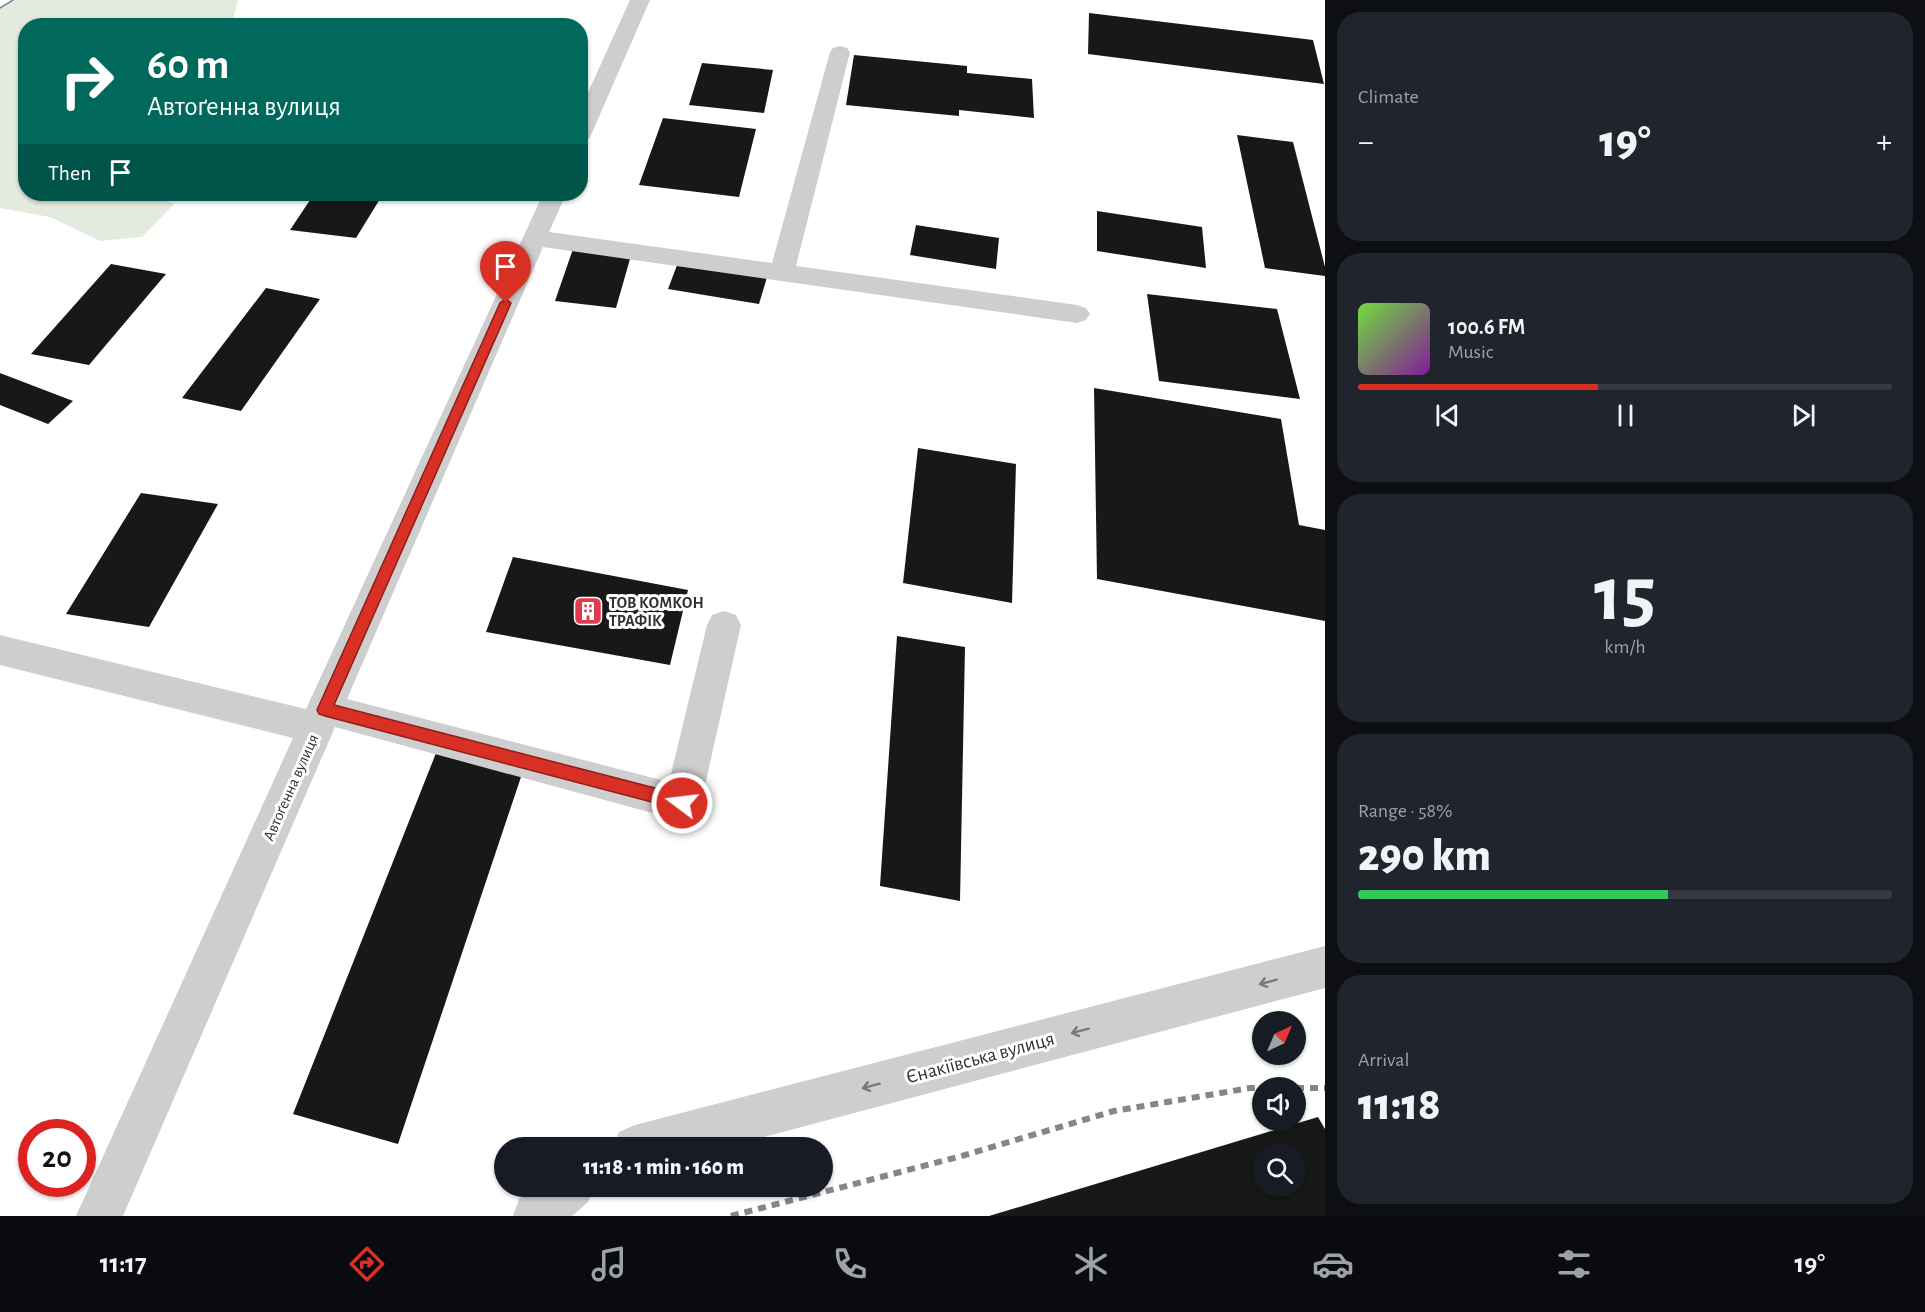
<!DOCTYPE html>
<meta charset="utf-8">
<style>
:root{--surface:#171b24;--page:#20242c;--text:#f1f3f6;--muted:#9ea1a6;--line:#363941;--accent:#d93025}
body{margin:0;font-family:"Alegreya Sans",sans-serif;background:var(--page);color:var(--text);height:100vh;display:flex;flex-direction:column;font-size:22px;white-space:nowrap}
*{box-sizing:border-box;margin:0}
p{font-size:20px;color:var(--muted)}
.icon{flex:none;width:33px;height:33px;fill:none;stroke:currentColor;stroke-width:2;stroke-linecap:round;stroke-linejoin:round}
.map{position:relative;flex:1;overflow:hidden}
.drawer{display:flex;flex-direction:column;gap:12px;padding:12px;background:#0d0f14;width:600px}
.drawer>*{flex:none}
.top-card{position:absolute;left:18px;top:18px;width:570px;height:183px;border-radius:24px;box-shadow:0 2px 4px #0004;background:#00695c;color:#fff;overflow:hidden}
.needle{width:39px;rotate:44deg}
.fabs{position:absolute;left:1252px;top:1011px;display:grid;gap:12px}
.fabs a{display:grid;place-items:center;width:54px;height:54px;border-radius:50%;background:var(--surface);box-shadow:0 2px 4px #0004;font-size:30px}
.speed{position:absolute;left:18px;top:1119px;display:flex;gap:12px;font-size:30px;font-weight:700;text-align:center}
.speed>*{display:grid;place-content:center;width:78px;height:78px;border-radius:50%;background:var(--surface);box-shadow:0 2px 4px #0004;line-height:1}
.speed .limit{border:9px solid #d22;background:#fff;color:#111}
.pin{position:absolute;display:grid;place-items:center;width:51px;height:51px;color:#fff;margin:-62px -26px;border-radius:50% 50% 50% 0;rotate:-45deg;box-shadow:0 0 6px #0007}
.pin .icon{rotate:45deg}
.me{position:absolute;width:66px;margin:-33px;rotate:285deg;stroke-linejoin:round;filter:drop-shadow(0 0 4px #0008)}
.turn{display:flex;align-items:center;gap:21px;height:126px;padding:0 30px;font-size:27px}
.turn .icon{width:78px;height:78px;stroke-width:2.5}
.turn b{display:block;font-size:42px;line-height:51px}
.then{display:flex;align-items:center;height:57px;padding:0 30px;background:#0003;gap:12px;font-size:22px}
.big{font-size:45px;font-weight:800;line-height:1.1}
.drawer .card{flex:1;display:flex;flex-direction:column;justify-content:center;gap:9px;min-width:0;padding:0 21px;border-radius:24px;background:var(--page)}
.drawer .dial{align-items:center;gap:0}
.dial b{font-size:78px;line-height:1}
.song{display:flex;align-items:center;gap:18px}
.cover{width:72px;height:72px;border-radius:9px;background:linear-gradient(135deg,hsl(100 70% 55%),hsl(290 70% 35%))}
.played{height:6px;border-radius:3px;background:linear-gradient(90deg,var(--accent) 45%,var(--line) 45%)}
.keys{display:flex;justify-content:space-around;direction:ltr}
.heat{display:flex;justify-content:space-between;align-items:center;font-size:33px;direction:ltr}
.charge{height:9px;border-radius:4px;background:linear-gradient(90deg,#34c759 58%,var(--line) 0)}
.trip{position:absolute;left:494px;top:1137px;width:339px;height:60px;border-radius:30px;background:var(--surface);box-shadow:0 2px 4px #0004;font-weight:800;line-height:60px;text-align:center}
.tabs{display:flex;height:96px;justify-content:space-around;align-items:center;background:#090b0e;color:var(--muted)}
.tabs .icon{width:42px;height:42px}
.tabs .current{color:var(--accent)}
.tabs b{font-size:27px;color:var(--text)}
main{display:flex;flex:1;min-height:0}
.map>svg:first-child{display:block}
.green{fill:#e4eadd}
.building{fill:#181818;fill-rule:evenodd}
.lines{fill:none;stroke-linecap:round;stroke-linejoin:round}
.minor{fill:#cecece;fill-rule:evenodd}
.tram{stroke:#868686;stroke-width:1.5}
.rail{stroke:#868686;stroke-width:6;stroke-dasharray:8 6;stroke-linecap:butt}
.oneway{stroke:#787878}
.route{fill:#d93025;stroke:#8d1f18;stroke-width:1.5}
.labels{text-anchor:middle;stroke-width:6;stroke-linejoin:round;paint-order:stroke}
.poi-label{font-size:16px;font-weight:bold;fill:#313131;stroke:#fff;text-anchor:start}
.street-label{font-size:16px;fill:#313131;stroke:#fff}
.near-street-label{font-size:20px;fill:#313131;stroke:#fff}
</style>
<main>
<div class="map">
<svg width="1325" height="1216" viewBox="0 0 1325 1216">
<rect width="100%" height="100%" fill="#fff"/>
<path class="green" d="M13 0H238L232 24 228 25 26 26V194H151L174 204 142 237 100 241 50 217 0 208V8Z"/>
<path class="building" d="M1089 13 1313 40 1324 84 1088 54Z
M854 55 967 66V73L1032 79 1034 118 959 110V116L846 105Z
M702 63 773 70 764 113 689 105Z
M663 118 756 129 739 197 639 185Z
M1237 135 1293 142 1325 267V276L1265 268Z
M314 194H383L356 238 290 230Z
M1097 211 1202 227 1206 268 1097 251Z
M916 225 999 238 996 269 910 255Z
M574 246 632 252 616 308 555 301Z
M679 260 768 274 759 304 668 289Z
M111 264 166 274 89 365 31 354Z
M266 288 320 299 241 411 182 398Z
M1147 294 1277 309 1300 399 1159 381Z
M0 373 73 401 48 424 0 405Z
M1094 388 1281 419 1299 525 1325 530V621L1097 579Z
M918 448 1016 464 1012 603 903 583Z
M141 493 218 504 149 627 66 614Z
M513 557 688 590 670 665 486 632Z
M897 636 965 647 960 901 880 886Z
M440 743 526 762 398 1144 293 1114Z
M1318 1117 1325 1129V1216H989ZM1263 1154H1296V1186H1263Z"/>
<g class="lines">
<path class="minor" d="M630 0H650L591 135 588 140 580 142V110Z
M840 46 847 48 850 52 796 266 1077 305 1086 308 1090 314 1086 320 1077 323 543 247 347 699 669 782 707 625 712 615 724 611 736 615 741 625 701 803 695 816 682 821 335 727 123 1216H76L293 738 0 665V635L306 709 543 194H566L549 232 772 263 830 52 833 48Z
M1325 946V988L722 1148H613L619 1132 635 1125Z
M535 1186H595L588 1202 572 1216H513L519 1199Z"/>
<path class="tram" d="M0 8 13 0"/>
<path class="rail" d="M1296 1088H1325
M731 1216 958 1157 1114 1111 1250 1088H1263"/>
</g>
<defs><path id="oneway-shaft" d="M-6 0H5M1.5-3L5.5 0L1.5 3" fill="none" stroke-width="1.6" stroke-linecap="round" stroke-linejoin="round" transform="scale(1.5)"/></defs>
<g class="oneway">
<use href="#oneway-shaft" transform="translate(1268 982) rotate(165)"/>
<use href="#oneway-shaft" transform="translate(1080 1031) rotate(165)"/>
<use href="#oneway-shaft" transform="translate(871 1086) rotate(165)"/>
</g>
<path class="route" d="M506 299 511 303 334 705 682 795 687 798 690 803 687 808 682 810 325 716 319 714 317 710 500 303Z"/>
<defs>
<g id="building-square" transform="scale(1.5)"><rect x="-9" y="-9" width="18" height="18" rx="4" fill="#de3c4e" stroke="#fff"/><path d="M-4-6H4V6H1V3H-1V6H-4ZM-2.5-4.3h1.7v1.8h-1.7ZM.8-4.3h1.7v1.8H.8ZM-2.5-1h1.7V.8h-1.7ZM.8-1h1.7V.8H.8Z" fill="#fff"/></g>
</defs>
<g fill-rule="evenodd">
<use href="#building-square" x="588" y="611"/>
</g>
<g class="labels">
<g class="poi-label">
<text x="609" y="608">ТОВ КОМКОН<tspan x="609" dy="18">ТРАФІК</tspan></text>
</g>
<g class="street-label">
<text transform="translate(290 787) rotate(-66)" y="6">Автоґенна вулиця</text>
</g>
<g class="near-street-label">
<text transform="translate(980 1057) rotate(-15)" y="7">Єнакіївська вулиця</text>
</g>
</g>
</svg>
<div class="fabs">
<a><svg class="needle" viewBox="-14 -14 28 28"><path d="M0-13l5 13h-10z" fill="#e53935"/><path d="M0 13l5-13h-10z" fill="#9ea1a6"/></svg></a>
<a><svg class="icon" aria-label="sound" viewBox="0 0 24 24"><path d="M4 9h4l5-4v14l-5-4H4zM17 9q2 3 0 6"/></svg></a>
<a><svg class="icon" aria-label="search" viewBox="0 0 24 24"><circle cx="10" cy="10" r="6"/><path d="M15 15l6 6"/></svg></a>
</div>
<div class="speed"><div class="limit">20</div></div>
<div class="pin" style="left:506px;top:303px;background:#d93025"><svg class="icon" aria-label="arrive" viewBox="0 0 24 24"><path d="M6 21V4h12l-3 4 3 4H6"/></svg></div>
<svg class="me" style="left:682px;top:803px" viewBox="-20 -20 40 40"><circle r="17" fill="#d93025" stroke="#fff" stroke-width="3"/><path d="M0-11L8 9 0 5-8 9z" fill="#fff"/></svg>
<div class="trip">11:18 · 1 min · 160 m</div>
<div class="top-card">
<div class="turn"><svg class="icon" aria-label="right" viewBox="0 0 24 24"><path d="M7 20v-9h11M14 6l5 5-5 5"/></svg><div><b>60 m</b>Автоґенна вулиця</div></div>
<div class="then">Then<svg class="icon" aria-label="arrive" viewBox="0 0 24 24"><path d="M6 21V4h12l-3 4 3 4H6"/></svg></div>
</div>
</div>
<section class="drawer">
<div class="card"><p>Climate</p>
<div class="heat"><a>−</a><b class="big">19°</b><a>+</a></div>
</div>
<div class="card">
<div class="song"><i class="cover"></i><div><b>100.6 FM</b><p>Music</p></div></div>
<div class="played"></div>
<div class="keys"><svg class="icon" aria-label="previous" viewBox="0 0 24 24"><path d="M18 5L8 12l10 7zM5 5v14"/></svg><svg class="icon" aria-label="pause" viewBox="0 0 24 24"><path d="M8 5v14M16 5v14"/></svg><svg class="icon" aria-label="next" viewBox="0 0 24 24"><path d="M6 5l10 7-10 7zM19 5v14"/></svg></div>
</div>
<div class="card dial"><b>15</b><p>km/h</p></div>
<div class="card"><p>Range · 58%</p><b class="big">290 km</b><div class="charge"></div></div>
<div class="card"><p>Arrival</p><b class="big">11:18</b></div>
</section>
</main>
<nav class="tabs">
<b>11:17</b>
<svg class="icon current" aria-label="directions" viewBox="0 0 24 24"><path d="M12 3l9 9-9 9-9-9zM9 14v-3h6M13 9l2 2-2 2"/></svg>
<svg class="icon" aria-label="music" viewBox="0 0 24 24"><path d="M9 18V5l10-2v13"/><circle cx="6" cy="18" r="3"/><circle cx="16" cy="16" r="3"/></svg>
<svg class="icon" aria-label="phone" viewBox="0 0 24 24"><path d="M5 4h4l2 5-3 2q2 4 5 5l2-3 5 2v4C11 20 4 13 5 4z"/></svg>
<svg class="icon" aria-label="climate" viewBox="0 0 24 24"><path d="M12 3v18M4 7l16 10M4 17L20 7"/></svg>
<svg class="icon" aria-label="car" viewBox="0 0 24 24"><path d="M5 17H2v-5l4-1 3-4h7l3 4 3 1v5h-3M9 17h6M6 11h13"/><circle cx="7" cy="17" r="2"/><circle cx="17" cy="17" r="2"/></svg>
<svg class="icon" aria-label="filters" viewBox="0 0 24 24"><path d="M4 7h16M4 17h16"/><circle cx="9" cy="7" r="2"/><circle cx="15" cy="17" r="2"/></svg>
<b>19°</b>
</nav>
